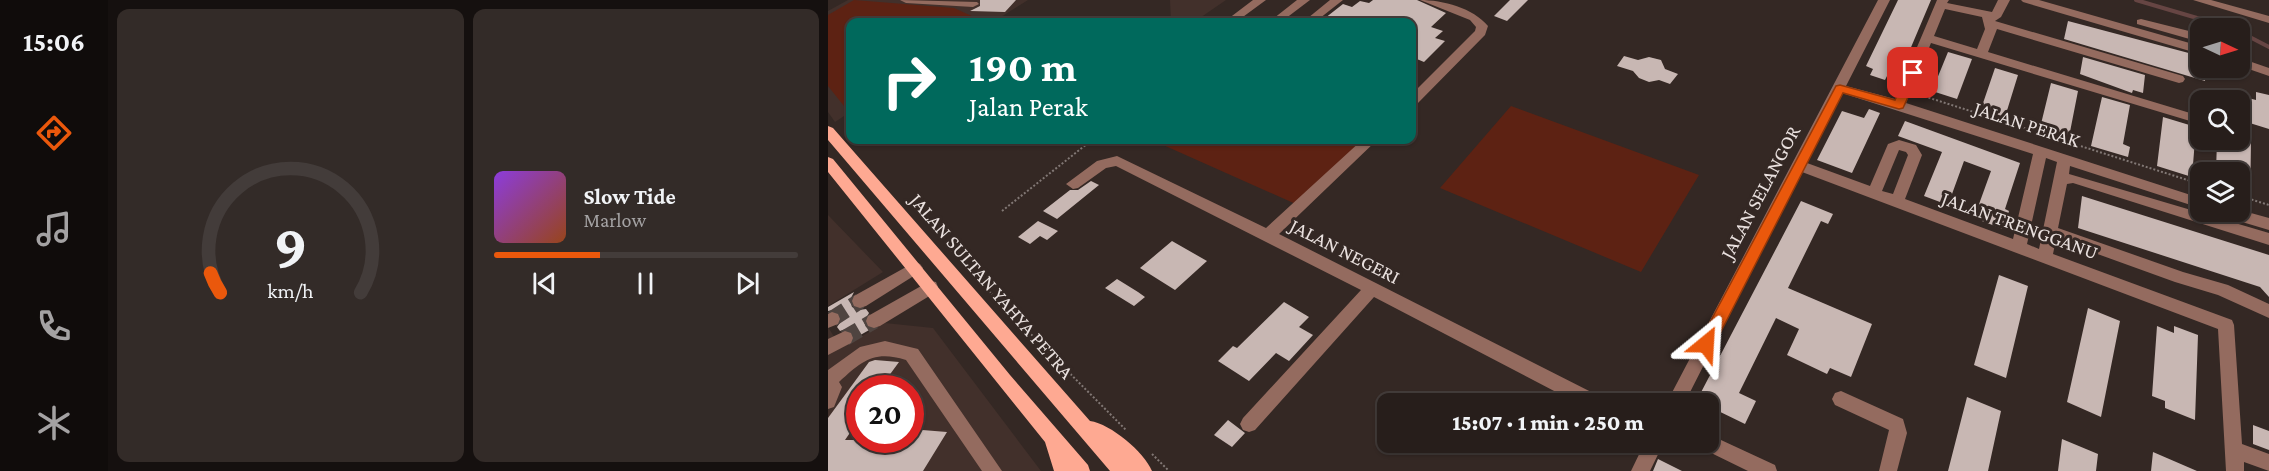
<!DOCTYPE html>
<meta charset="utf-8">
<style>
:root{--surface:#271e1b;--page:#332b28;--text:#f1f3f6;--muted:#a4a2a3;--line:#433c3a;--accent:#ea580c}
body{margin:0;font-family:"Crimson Pro",serif;background:var(--page);color:var(--text);height:100vh;display:flex;flex-direction:column;font-size:22px;white-space:nowrap}
*{box-sizing:border-box;margin:0}
p{font-size:20px;color:var(--muted)}
.icon{flex:none;width:33px;height:33px;fill:none;stroke:currentColor;stroke-width:2;stroke-linecap:round;stroke-linejoin:round}
.map{position:relative;flex:1;overflow:hidden}
.sheet{display:flex;flex-direction:column;gap:9px;padding:9px;background:#15100f;width:720px}
.sheet>*{flex:none}
.hud{position:absolute;left:18px;top:18px;width:570px;height:126px;border-radius:12px;box-shadow:0 2px 4px #0004,0 0 0 2px var(--line);background:#00695c;color:#fff;overflow:hidden}
.needle{width:39px;rotate:94deg}
.controls{position:absolute;left:1362px;top:18px;display:grid;gap:12px}
.controls a{display:grid;place-items:center;width:60px;height:60px;border-radius:12px;background:var(--surface);box-shadow:0 2px 4px #0004,0 0 0 2px var(--line);font-size:30px}
.speed{position:absolute;left:18px;top:375px;display:flex;gap:12px;font-size:30px;font-weight:700;text-align:center}
.speed>*{display:grid;place-content:center;width:78px;height:78px;border-radius:50%;background:var(--surface);box-shadow:0 2px 4px #0004,0 0 0 2px var(--line);line-height:1}
.speed .limit{border:9px solid #d22;background:#fff;color:#111}
.pin{position:absolute;display:grid;place-items:center;width:51px;height:51px;color:#fff;margin:-26px;border-radius:12px;box-shadow:0 3px 9px #0006}
.me{position:absolute;width:66px;margin:-33px;rotate:27deg;stroke-linejoin:round;filter:drop-shadow(0 0 4px #0008)}
.turn{display:flex;align-items:center;gap:21px;height:126px;padding:0 24px;font-size:27px}
.turn .icon{width:78px;height:78px;stroke-width:2.5}
.turn b{display:block;font-size:42px;line-height:51px}
.sheet .tile{flex:1;display:flex;flex-direction:column;justify-content:center;gap:9px;min-width:0;padding:0 21px;border-radius:12px;background:var(--page)}
.sheet .dial{align-items:center;gap:0}
.dial svg{height:156px;overflow:visible;fill:none;stroke:var(--line);stroke-width:7;stroke-linecap:round;text-anchor:middle}
.dial text{fill:var(--text);stroke:none}
.song{display:flex;align-items:center;gap:18px}
.cover{width:72px;height:72px;border-radius:9px;background:linear-gradient(135deg,hsl(270 70% 55%),hsl(20 70% 35%))}
.played{height:6px;border-radius:3px;background:linear-gradient(90deg,var(--accent) 35%,var(--line) 35%)}
.keys{display:flex;justify-content:space-around;direction:ltr}
.sheet .tiles{flex:1;display:grid;gap:9px;grid-template-columns:repeat(2,1fr)}
.trip{position:absolute;left:549px;top:393px;width:342px;height:60px;border-radius:12px;background:var(--surface);box-shadow:0 2px 4px #0004,0 0 0 2px var(--line);font-weight:800;line-height:60px;text-align:center}
main{display:flex;flex:1;min-height:0}
.dock{display:flex;flex-direction:column;width:108px;justify-content:space-around;align-items:center;background:#100c0b;color:var(--muted)}
.dock .icon{width:42px;height:42px}
.dock .current{color:var(--accent)}
.dock b{font-size:27px;color:var(--text)}
.map>svg:first-child{display:block}
.built{fill:#42302b;fill-rule:evenodd}
.green{fill:#5d2213}
.lines{fill:none;stroke-linecap:round;stroke-linejoin:round}
.stream{stroke:#664543;stroke-width:4}
.building{fill:#c8b7b3}
.minor-tunnel{stroke:#4f4440;stroke-width:16;stroke-dasharray:16 8;stroke-linecap:butt}
.path{stroke:#827875;stroke-width:2;stroke-dasharray:2 2;stroke-linecap:butt}
.minor{fill:#946b5f;fill-rule:evenodd}
.major{fill:#fea992;fill-rule:evenodd}
.route{fill:#ea580c;stroke:#983908;stroke-width:1.5}
.labels{text-anchor:middle;stroke-width:6;stroke-linejoin:round;paint-order:stroke}
.street-label{font-size:20px;fill:#e9e0de;stroke:#342824}
</style>
<main>
<nav class="dock">
<b>15:06</b>
<svg class="icon current" aria-label="directions" viewBox="0 0 24 24"><path d="M12 3l9 9-9 9-9-9zM9 14v-3h6M13 9l2 2-2 2"/></svg>
<svg class="icon" aria-label="music" viewBox="0 0 24 24"><path d="M9 18V5l10-2v13"/><circle cx="6" cy="18" r="3"/><circle cx="16" cy="16" r="3"/></svg>
<svg class="icon" aria-label="phone" viewBox="0 0 24 24"><path d="M5 4h4l2 5-3 2q2 4 5 5l2-3 5 2v4C11 20 4 13 5 4z"/></svg>
<svg class="icon" aria-label="climate" viewBox="0 0 24 24"><path d="M12 3v18M4 7l16 10M4 17L20 7"/></svg>
</nav>
<section class="sheet">
<div class="tiles">
<div class="tile dial"><svg viewBox="0 0 100 80">
<path d="M14 69A42 42 0 1 1 86 69"/>
<path d="M14 69A42 42 0 0 1 9 59" stroke="#ea580c"/>
<text x="50" y="56" font-size="32" font-weight="700">9</text>
<text x="50" y="72" font-size="11">km/h</text>
</svg></div>
<div class="tile">
<div class="song"><i class="cover"></i><div><b>Slow Tide</b><p>Marlow</p></div></div>
<div class="played"></div>
<div class="keys"><svg class="icon" aria-label="previous" viewBox="0 0 24 24"><path d="M18 5L8 12l10 7zM5 5v14"/></svg><svg class="icon" aria-label="pause" viewBox="0 0 24 24"><path d="M8 5v14M16 5v14"/></svg><svg class="icon" aria-label="next" viewBox="0 0 24 24"><path d="M6 5l10 7-10 7zM19 5v14"/></svg></div>
</div>
</div>
</section>
<div class="map">
<svg width="1441" height="471" viewBox="0 0 1441 471">
<rect width="100%" height="100%" fill="#342824"/>
<path class="built" d="M20 0H200L165 22H22V112L7 122 0 112V11Z
M342 0H398L366 22H343Z
M0 215 55 272 0 306Z
M57 323 105 328 213 471H0V327L13 348ZM32 388H82V440H32Z"/>
<path class="green" d="M26 0 126 8 157 22H22V109L20 111 0 86V15Z
M683 106 871 175 813 272 612 188Z
M324 140H534L470 205Z"/>
<g class="lines">
<path class="stream" d="M1308 0 1403 28
M1412 32 1441 47"/>
</g>
<path class="building" d="M152 0H188L177 12 142 11 152 6Z
M545 0H589L618 13 603 27 615 31 607 38 617 41 596 62 584 57V22H492L515 4 524 7 532 1 541 3Z
M682 0H700L679 21 666 16Z
M1070 0H1103L1070 78 1060 74 1057 80 1042 75 1045 69 1038 66Z
M1240 21 1372 56V68H1378L1377 81 1236 39Z
M1120 52 1144 59 1129 99 1104 91Z
M796 56 810 60 821 57 833 60 837 69 850 74 842 84 831 80 821 82 811 78 805 71 789 66Z
M1255 57 1317 75 1315 93 1305 90 1304 93 1252 74Z
M1167 68 1190 75 1177 117 1153 109Z
M1223 83 1250 91 1241 137 1212 128Z
M1428 92 1441 95V129L1412 120V96L1428 100Z
M1274 97 1302 105 1295 144 1302 147 1300 157 1263 146Z
M1041 109 1052 113 1024 173 989 160 1014 111 1036 118Z
M1335 117 1368 127 1364 177 1329 166Z
M1077 121 1192 163 1177 209 1181 211 1175 229 1146 218 1163 171 1136 161 1120 205 1096 196 1114 152 1070 136Z
M1389 140H1423L1422 209 1412 208V172H1388Z
M263 181 271 185 229 219 215 211 242 190H250Z
M1254 196 1441 255V297L1432 287 1250 228Z
M973 201 1005 214 1000 224 993 221 960 288 1044 324 1023 377 1002 368 999 374 959 355 971 329 948 318 911 393 928 401 917 424 880 406V404L869 400Z
M210 221 230 231 219 240 212 236 202 244 190 237Z
M344 241 379 261 347 290 312 268Z
M1171 275 1200 286 1178 378 1146 365Z
M289 279 310 292 317 297 306 306 277 288Z
M26 292 22 300 24 307 31 310 38 309 41 313 36 322 38 327 43 329 27 338 24 331 18 329 12 331 9 327 14 320 12 313 5 310 0 311V307Z
M456 302 481 317 471 327 485 335 461 361 448 353 421 381 390 361 405 346 409 348Z
M1260 308 1292 321 1273 417 1239 402Z
M1329 326 1346 333V326L1370 335 1367 420 1337 408V401L1324 396Z
M47 360 71 362 52 388H32V418L17 440H82V429L119 432 95 471H0V418L41 362Z
M1139 397 1173 411 1160 471H1120Z
M400 420 417 433 404 447 386 435Z
M1425 425 1441 431V450L1425 444Z
M1234 439 1270 454 1268 471H1230Z
M1325 452 1369 471H1323Z
M830 459 854 471H825Z"/>
<g class="lines">
<path class="minor-tunnel" d="M4 319 32 301
M17 338 46 321"/>
<path class="path" d="M1089 94 1372 184
M1412 196 1441 205
M174 211 264 140
M118 244 175 306 298 430
M324 454 341 471"/>
<path class="minor" d="M72 0 149 2 151 4 145 7 78 3Z
M425 0H438L408 22H396Z
M469 0H482L453 22H441Z
M502 0H515L487 22H475Z
M592 0C615 0 645 8 660 26L657 35 589 104 584 105V94L647 31 648 27 642 20Z
M1050 0H1062L1018 86 1067 99 1109 0H1121L1119 3 1164 12 1170 0H1182L1173 17 1167 21 1355 76 1357 79 1355 82 1351 83 1169 29 1160 52 1372 116V124L1103 43 1078 103 1372 198V208L1242 166 1241 174 1441 233V245L1245 183 1239 184 1230 228 1355 272 1400 285 1441 304V318L1390 295 1347 282 1228 239 1225 254 1404 320 1406 325 1414 444 1441 454V471L1416 462V471H1398L1390 329 974 172 856 404H838ZM1117 9 1154 17 1157 29 1149 49 1106 36ZM1014 93 1205 154 1185 239 1077 199 1094 155 1088 145 1071 140 1060 144 1042 186 979 163ZM1071 150 1078 152 1080 155 1065 194 1054 191ZM1218 158 1229 162 1211 249 1199 244Z
M1193 0H1211L1372 46V54L1195 2Z
M1365 0H1383L1441 16V23Z
M1313 19 1369 33 1371 36 1365 40 1309 24V20Z
M1412 58 1441 68V76L1412 66Z
M534 140H549L451 234 775 398 778 404H751L546 297 427 430 421 432 415 430 412 424 415 418 533 290 288 166 278 168 250 188 245 189 238 184 269 161 289 156 438 228Z
M1412 210 1441 218V230L1394 216 1392 212Z
M87 262 92 264 95 268 92 272 38 306 32 308 26 306 24 301 26 296Z
M102 281 108 282 110 287 108 292 52 326 46 328 40 326 38 321 40 316Z
M4 312 10 314 12 319 10 324 0 328V314Z
M17 331 23 333 25 338 23 343 0 355V339Z
M57 341 90 349 174 471H154L78 360C46 350 34 361 11 382L14 387 6 407 0 409V370L32 347Z
M1013 391 1075 419 1079 433 1069 471H1051L1061 430 1007 405 1004 399 1007 393Z
M880 434 947 465 949 471H920L873 448 870 442H880Z
M817 442H836L822 471H803Z"/>
<path class="major" d="M0 126 5 128 262 421C283 424 316 452 324 471H282L0 140Z
M0 157 5 159 182 375 260 465 262 471H226L217 442 0 172Z"/>
</g>
<path class="route" d="M1085 69 1091 73 1075 108 1071 109 1015 93 884 349 878 350 873 349 871 344 873 339 1008 86 1012 85 1067 100 1079 73Z"/>
<g class="labels">
<g class="street-label">
<text transform="translate(1199 124) rotate(18)" y="7">JALAN PERAK</text>
<text transform="translate(932 192) rotate(-62)" y="7">JALAN SELANGOR</text>
<text transform="translate(1192 225) rotate(20)" y="7">JALAN TRENGGANU</text>
<text transform="translate(517 251) rotate(27)" y="7">JALAN NEGERI</text>
<text transform="translate(164 286) rotate(49)" y="7">JALAN SULTAN YAHYA PETRA</text>
</g>
</g>
</svg>
<div class="controls">
<a><svg class="needle" viewBox="-14 -14 28 28"><path d="M0-13l5 13h-10z" fill="#e53935"/><path d="M0 13l5-13h-10z" fill="#a4a2a3"/></svg></a>
<a><svg class="icon" aria-label="search" viewBox="0 0 24 24"><circle cx="10" cy="10" r="6"/><path d="M15 15l6 6"/></svg></a>
<a><svg class="icon" aria-label="layers" viewBox="0 0 24 24"><path d="M12 4l9 5-9 5-9-5zM3 14l9 5 9-5"/></svg></a>
</div>
<div class="speed"><div class="limit">20</div></div>
<div class="pin" style="left:1085px;top:73px;background:#d93025"><svg class="icon" aria-label="arrive" viewBox="0 0 24 24"><path d="M6 21V4h12l-3 4 3 4H6"/></svg></div>
<svg class="me" style="left:878px;top:344px" viewBox="-20 -20 40 40"><path d="M0-17L14 15 0 8-14 15z" fill="#ea580c" stroke="#fff" stroke-width="4"/></svg>
<div class="trip">15:07 · 1 min · 250 m</div>
<div class="hud">
<div class="turn"><svg class="icon" aria-label="right" viewBox="0 0 24 24"><path d="M7 20v-9h11M14 6l5 5-5 5"/></svg><div><b>190 m</b>Jalan Perak</div></div>
</div>
</div>
</main>
